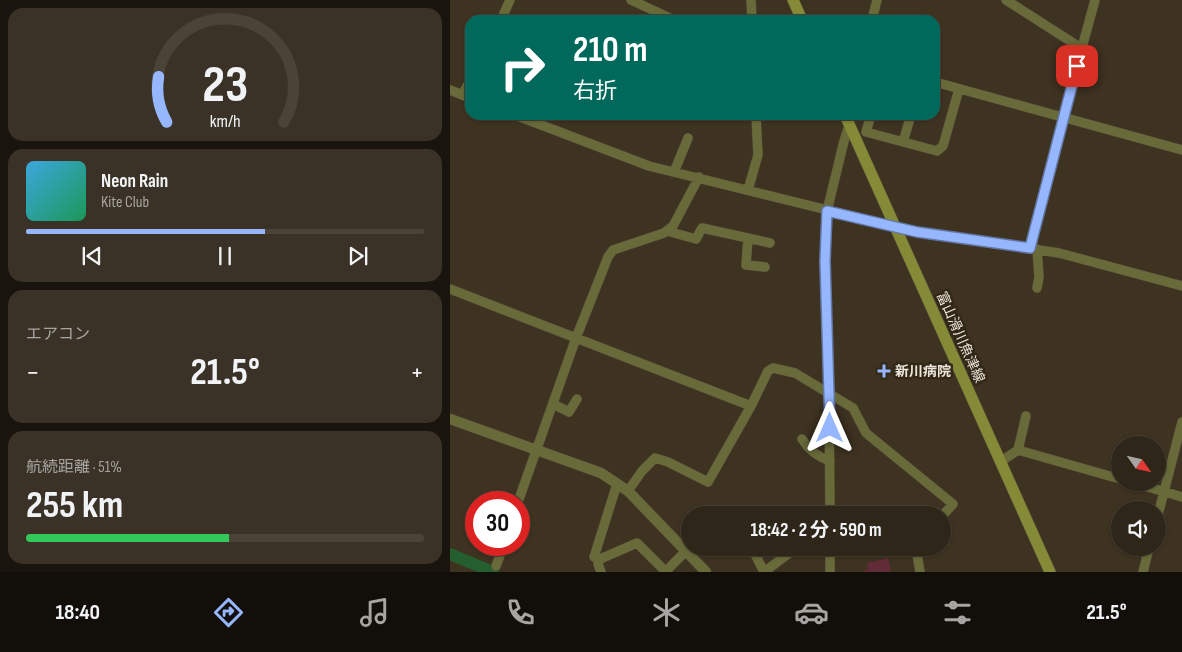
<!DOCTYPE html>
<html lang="ja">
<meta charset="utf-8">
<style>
:root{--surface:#2e2619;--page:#3a3226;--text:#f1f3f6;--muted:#a7a5a2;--line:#494338;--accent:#96b6fd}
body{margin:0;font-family:"Sofia Sans Condensed","Noto Sans JP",sans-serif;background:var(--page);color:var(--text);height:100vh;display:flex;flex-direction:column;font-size:19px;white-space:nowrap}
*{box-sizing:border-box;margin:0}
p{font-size:16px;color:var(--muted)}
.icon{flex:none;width:28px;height:28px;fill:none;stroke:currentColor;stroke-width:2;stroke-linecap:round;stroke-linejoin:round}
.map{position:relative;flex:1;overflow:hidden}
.sheet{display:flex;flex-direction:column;gap:8px;padding:8px;background:#19150e;width:450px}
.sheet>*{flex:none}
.hud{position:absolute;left:15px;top:15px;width:475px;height:105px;border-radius:15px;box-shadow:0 1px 4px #0004,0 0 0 1px var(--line);background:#00695c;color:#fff;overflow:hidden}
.needle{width:32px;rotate:124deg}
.controls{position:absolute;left:661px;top:436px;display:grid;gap:10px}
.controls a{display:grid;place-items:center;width:55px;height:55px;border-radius:50%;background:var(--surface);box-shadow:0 1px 4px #0004,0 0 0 1px var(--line);font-size:25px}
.speed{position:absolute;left:15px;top:491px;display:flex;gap:10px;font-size:25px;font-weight:700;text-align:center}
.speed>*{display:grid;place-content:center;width:65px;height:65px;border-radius:50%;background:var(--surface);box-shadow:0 1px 4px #0004,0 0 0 1px var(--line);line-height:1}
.speed .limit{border:8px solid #d22;background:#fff;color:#111}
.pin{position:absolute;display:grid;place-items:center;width:42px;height:42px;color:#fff;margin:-21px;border-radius:10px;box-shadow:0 2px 8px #0006}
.me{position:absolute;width:55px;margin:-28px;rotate:0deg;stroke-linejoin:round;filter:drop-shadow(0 0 4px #0008)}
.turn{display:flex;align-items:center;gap:18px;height:105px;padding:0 25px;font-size:22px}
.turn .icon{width:65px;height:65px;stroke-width:2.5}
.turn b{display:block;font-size:35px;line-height:42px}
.big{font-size:38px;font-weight:700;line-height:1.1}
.sheet .tile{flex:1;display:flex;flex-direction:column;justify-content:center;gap:8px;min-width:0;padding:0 18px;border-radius:15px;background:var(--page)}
.sheet .dial{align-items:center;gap:0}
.dial svg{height:130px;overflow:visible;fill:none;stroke:var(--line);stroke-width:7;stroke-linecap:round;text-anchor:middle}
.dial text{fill:var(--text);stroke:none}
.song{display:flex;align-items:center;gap:15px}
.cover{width:60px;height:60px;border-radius:8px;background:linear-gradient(135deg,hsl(200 70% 55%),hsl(150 70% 35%))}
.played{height:5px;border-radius:2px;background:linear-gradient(90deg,var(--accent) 60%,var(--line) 60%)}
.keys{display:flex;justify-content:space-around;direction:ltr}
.heat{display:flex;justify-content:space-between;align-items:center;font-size:28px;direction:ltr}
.charge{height:8px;border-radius:4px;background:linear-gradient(90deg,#34c759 51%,var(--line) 0)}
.trip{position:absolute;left:231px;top:506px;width:270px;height:50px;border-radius:25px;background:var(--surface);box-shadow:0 1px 4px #0004,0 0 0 1px var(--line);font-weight:700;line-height:50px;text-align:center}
.dock{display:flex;height:80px;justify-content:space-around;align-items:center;background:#120f0a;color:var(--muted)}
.dock .icon{width:35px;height:35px}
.dock .on{color:var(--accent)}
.dock b{font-size:22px;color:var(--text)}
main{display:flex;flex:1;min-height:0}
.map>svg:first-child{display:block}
.green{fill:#612c37}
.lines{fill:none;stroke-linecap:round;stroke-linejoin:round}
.river{stroke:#255f2f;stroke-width:12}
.minor-casing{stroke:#5a4f3f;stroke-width:10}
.tertiary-casing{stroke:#5a4f3f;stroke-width:11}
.secondary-casing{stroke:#5a4f3f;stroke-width:12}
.minor{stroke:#686b39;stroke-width:9}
.tertiary{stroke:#686b39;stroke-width:10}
.secondary{stroke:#848a35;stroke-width:11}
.route-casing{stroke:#6276a4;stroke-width:12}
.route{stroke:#96b6fd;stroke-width:9}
.poi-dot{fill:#96b6fd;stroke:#332817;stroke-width:2}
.labels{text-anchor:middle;stroke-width:5;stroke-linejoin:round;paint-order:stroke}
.street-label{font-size:14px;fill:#ece5da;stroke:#332817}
.poi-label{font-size:14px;font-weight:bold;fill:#ece5da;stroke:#332817;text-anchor:start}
</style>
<main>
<section class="sheet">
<div class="tile dial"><svg viewBox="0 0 100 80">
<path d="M14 69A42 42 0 1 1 86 69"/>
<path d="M14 69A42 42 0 0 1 9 41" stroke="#96b6fd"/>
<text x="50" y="56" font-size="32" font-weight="700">23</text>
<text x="50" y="72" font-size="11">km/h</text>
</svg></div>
<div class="tile">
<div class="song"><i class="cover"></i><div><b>Neon Rain</b><p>Kite Club</p></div></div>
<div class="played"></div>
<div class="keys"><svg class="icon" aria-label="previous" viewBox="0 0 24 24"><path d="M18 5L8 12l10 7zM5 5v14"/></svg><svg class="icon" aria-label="pause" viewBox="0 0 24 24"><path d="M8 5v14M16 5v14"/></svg><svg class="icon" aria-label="next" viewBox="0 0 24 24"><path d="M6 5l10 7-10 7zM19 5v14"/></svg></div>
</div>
<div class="tile"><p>エアコン</p>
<div class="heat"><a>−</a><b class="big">21.5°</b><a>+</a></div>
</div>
<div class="tile"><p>航続距離 · 51%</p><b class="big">255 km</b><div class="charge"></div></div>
</section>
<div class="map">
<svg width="732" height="572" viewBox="0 0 732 572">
<rect width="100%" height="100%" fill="#3e3221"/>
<path class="green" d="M438 558 441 572H411L418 569 417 563Z"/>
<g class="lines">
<path class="river" d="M0 554 43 572"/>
<g class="minor-casing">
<path id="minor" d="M181 0 224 20
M301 0 302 20
M556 0 631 48
M51 20 60 0
M422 20 427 0
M485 82 732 150
M0 90 20 98
M12 95 20 81
M65 115 199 166 467 232 609 253 732 286
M421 115 416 132 487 151 493 146 509 89
M245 116 246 115
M453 142 461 115
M224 172 238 138
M298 190 308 155 306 115
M217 231 246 239 252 228 320 243
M298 238 296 265 315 267
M580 248 613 117 645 0
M587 249 589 277 587 288
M0 289 301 406
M103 404 119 412 127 399
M352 439C358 449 368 457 380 461
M568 450 576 416
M550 462 568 450 670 479
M681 482 732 497
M178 491 192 471 205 458 218 462 258 482 301 406 318 371 323 368 345 373 403 408 416 433 503 504 492 516
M68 502 126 338 158 257 163 250 214 233 223 226 249 177
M380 515 379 395 375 261 377 211 394 141 399 126
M708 515 732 422
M300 548 303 550 314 572
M466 548 470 572
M144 557 167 484
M46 566 54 545
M151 572 148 564 150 559 187 543 216 572
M215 572 236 551
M314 572 338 554 333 548
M380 572V548
M693 572 699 548"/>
</g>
<g class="tertiary-casing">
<path id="tertiary" d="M0 419 151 473 178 491 256 572"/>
</g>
<g class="secondary-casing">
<path id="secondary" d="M343 0 352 20
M395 115 600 572"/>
</g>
<use href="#minor" class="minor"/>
<use href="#tertiary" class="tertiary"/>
<use href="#secondary" class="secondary"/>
</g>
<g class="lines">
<g class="route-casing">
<path id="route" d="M380 428 375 261 377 211 467 232 580 248 627 66"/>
</g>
<use href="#route" class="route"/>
</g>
<path class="poi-dot" d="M431.5 363.5h5v5h5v5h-5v5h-5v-5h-5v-5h5z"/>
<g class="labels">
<g class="street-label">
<text transform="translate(511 337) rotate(66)" y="5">富山滑川魚津線</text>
</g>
<g class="poi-label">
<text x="445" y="376">新川病院</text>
</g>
</g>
</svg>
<div class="controls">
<a><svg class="needle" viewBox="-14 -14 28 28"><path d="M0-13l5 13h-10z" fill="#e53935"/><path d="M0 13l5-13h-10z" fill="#a7a5a2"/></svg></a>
<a><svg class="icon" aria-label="sound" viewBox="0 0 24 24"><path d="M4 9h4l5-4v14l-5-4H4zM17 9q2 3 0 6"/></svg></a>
</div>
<div class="speed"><div class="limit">30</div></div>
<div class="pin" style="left:627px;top:66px;background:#d93025"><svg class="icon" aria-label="arrive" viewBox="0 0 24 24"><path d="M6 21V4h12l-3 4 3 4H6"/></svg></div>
<svg class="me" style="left:380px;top:428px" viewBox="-20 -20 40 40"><path d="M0-17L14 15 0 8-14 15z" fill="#96b6fd" stroke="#fff" stroke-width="4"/></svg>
<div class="trip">18:42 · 2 分 · 590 m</div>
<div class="hud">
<div class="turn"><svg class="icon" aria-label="right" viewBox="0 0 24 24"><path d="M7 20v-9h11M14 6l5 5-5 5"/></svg><div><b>210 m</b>右折</div></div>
</div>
</div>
</main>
<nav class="dock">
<b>18:40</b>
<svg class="icon on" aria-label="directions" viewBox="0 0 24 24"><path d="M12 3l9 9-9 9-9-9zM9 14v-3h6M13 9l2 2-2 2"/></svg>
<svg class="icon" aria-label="music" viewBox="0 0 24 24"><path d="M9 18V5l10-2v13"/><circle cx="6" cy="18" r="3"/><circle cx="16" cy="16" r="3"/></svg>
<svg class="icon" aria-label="phone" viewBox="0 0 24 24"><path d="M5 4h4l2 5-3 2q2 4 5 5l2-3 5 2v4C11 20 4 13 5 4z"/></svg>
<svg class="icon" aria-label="climate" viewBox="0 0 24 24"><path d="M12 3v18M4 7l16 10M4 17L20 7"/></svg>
<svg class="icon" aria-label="car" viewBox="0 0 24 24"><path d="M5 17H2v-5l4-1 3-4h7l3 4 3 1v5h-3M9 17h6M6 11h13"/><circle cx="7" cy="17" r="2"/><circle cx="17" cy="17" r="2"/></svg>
<svg class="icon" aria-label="filters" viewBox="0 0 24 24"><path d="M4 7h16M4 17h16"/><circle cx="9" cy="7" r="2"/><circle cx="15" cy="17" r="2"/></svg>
<b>21.5°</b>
</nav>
